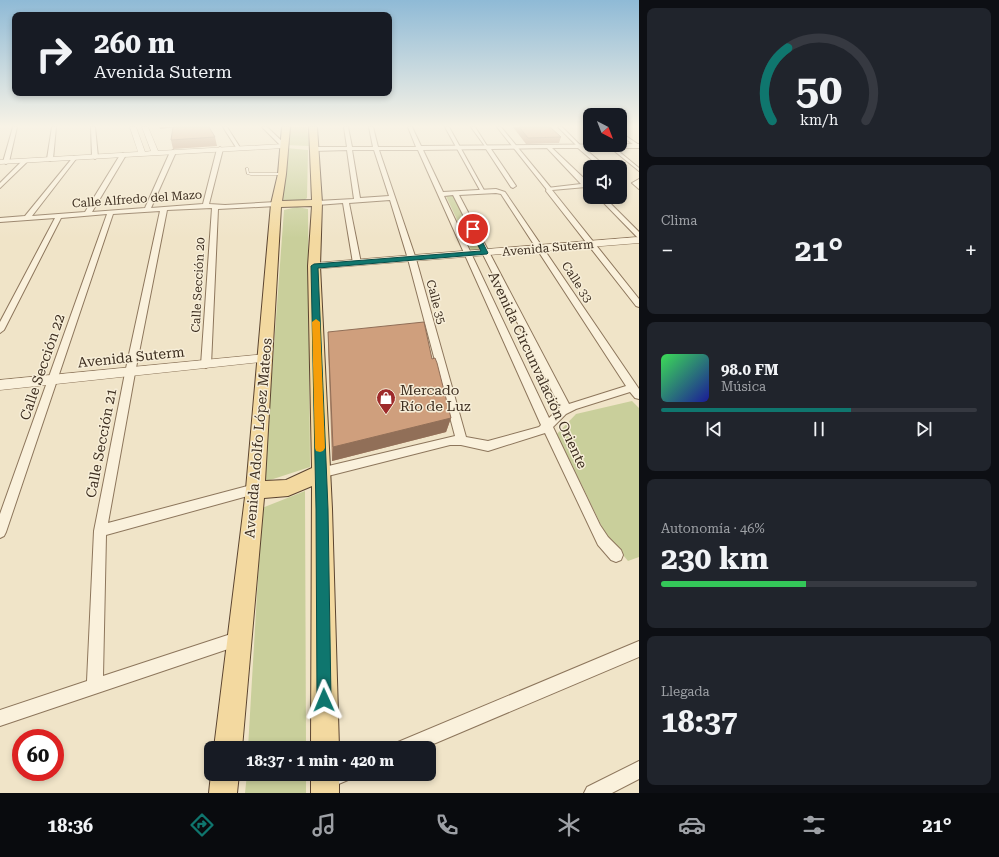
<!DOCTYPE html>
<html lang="es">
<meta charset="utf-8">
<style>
:root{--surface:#171b24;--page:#20242c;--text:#f1f3f6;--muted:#9ea1a6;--line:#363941;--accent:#0f766e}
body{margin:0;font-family:"Roboto Serif",serif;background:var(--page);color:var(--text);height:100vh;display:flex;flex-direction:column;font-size:15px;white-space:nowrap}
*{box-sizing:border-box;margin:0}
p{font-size:13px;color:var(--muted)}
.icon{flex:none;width:22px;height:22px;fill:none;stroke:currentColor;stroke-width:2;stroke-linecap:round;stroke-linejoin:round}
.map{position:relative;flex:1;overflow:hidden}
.sheet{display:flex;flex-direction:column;gap:8px;padding:8px;background:#0d0f14;width:360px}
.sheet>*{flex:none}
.banner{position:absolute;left:12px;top:12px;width:380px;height:84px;border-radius:8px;box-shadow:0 2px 6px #0003;background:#171b24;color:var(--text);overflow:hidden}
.needle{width:26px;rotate:138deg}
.buttons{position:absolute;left:583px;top:108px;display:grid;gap:8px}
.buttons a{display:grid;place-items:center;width:44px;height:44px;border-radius:8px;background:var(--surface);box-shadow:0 2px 6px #0003;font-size:20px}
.speed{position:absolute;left:12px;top:729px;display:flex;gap:8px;font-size:20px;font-weight:700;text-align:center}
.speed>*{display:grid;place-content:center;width:52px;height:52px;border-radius:50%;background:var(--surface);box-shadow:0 2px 6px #0003;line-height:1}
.speed .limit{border:6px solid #d22;background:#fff;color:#111}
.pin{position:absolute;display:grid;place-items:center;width:34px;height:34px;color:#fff;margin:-17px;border:2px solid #fff;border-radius:50%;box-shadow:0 1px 4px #0007}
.me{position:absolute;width:44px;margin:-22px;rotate:359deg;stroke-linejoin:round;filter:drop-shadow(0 0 3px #0008)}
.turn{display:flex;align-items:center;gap:14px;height:84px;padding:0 16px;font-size:18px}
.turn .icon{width:52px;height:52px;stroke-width:2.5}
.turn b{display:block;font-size:28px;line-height:34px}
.big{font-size:30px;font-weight:700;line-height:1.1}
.sheet .card{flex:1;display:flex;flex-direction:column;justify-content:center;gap:6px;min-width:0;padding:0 14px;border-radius:8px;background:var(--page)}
.sheet .dial{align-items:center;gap:0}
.dial svg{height:104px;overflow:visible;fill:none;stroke:var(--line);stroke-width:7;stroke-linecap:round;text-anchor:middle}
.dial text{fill:var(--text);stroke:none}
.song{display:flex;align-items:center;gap:12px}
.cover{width:48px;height:48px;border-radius:6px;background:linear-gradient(135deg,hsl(130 70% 55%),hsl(240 70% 35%))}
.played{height:4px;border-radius:2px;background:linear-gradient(90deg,var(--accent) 60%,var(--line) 60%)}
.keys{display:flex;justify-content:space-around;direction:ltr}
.heat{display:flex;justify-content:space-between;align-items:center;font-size:22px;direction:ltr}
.charge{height:6px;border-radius:3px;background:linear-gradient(90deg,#34c759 46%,var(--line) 0)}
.trip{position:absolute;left:204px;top:741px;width:232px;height:40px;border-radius:8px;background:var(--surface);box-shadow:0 2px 6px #0003;font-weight:700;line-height:40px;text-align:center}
.menu{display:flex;height:64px;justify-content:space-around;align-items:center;background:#090b0e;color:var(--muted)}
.menu .icon{width:28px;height:28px}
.menu .selected{color:var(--accent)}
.menu b{font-size:18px;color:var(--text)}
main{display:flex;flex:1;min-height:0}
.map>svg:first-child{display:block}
.green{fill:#c9cf9b}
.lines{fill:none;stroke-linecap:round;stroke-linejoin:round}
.service-casing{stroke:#8d765c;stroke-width:1}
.pedestrian-casing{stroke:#8d765c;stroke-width:2}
.minor-casing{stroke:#8d765c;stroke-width:2}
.tertiary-casing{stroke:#8d765c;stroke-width:1}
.primary-casing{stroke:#5b4430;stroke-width:2}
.service{fill:#faf1dc;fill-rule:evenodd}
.pedestrian{fill:#faf1dc;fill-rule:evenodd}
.minor{fill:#faf1dc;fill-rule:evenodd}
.tertiary{fill:#faf1dc;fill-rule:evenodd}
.primary{fill:#f3d9a0;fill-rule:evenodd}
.wall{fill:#b2896c}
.shaded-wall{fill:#916f58}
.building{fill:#cf9f7d;stroke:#916f58}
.route{fill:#0f766e;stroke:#0a4d48}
.slow{fill:#f59e0b}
.labels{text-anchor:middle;stroke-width:3;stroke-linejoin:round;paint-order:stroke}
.far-street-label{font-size:12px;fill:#3d2e20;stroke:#f7eed8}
.street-label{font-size:14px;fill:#3d2e20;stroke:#f7eed8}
.poi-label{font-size:14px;fill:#3d2e20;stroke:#f7eed8;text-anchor:start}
</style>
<main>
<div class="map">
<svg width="639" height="793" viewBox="0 0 639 793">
<rect width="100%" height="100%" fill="#f0e4c8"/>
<path class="green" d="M288 127H307L309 146 286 145Z
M286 148 308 150 307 198 300 204 283 202Z
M446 196H453L480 250H471Z
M297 207 308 209 310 467 264 482 284 210Z
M632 401 639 408V557L628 561 606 535 557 434 576 414Z
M305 491 306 748H248L262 508Z
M247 774H306V793H245Z"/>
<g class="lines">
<g class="service-casing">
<path id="service" d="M246 168H248L249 173H282L283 174 282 175H251L247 174Z"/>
</g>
<g class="pedestrian-casing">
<path id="pedestrian" d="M445 127H449L485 192V193L481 192Z
M471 127H475L489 149H487Z
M497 127H501L551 188V190H547Z
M558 127H562L581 146V148H579Z
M584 127 590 128V131Z
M620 132 639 145V147H637L620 135Z
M607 145H611L639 168V171Z"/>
</g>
<g class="minor-casing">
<path id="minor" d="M13 127H17L9 162 6 164 3 162Z
M52 127H56L53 159 50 161 47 159Z
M91 127H95L98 157 95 159 92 157Z
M223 127H227L241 149H237Z
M262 127H267L286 145V147H282Z
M344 127H348L352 147H373L369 127H373L378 147H416L408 127H412L421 146 639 144V148H584L606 167H600L578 148H552L590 184V188L586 187 552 190 639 299V307L636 306 546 191 547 188 581 184 547 148 491 149 516 186 513 188 511 187 486 149 423 150 443 192 496 189 505 192 639 389V399L635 398 630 392 576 409 566 414 553 427 600 525 608 537 621 550 623 555 621 560 616 562 611 560 598 545 545 433 488 451 461 445H450L320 478 316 477 314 473 316 469 320 468 455 436 408 259 390 200 349 203 361 263 357 265 353 263 343 203 317 205 314 203 317 201 354 199 347 150 314 151 311 149 314 147H347ZM352 150H374L389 196 360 198ZM379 150H418L541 425 539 427 488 441 466 437 416 259ZM496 193 501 194 626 386 569 404 459 195ZM453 195 560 407 549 418 444 196Z
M220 147 223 149 209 204 225 205 276 202 279 204 276 206 218 209 211 365 206 368 201 365 212 208 167 210 135 373 108 523 255 484 259 485 261 489 259 493 255 494 106 535 103 676 240 631 245 633 247 638 245 643 240 645 0 726V710L87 681 94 531 125 373 160 211 113 214 6 532 4 536 0 538V514L107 214 61 218 4 330 0 333V322L55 218 0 222V218L25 216 74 156 76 157V159L32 216 85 212 120 155 123 153 126 155 92 212 145 208 170 152 173 150 176 152 151 208 203 204 217 149Z
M23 160 28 161 0 188V183Z
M639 179V189L632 183Z
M598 197H604L639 232V238L637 237Z
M639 641V657L424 748H396L398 742Z
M639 761V779L612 793H584L587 787Z
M321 774H351L348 780 327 789 321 786 318 780Z"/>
</g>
<g class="tertiary-casing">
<path id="tertiary" d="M130 127H136L145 152 151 151 142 127H148L158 151 284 144 287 146 284 148 0 164V160L138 152Z
M639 237V243L314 269 309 266 314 263Z
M266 354 270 355 272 358 270 361 0 390V380Z"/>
</g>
<g class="primary-casing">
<path id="primary" d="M282 127H290L286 174 282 201 312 200 309 127H317L322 203 320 266 332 509 339 748H311L312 486 288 496 264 498 242 748H214L246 489 271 204 278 174ZM312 206 308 266 312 468 286 480 265 481 281 207Z
M211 774H239L237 793H209Z
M311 774H339V793H311Z"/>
</g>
<use href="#service" class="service"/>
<use href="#pedestrian" class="pedestrian"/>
<use href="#minor" class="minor"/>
<use href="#tertiary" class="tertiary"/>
<use href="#primary" class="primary"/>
</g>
<path class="wall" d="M159 127H209L215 137 217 146 173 149 171 140 173 127 160 129Z
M513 127H550L561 137 559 143 526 144Z
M328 332 432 359 451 418 446 432 332 461 328 346Z"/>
<path class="shaded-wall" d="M160 127H176L160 129Z
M451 418 446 432 332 461 333 447Z"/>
<path class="building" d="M173 127H209L215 137 171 140Z
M519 127H550L561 137 528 138Z
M424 322 432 359 435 358 437 363 451 418 333 447 328 332Z"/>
<linearGradient id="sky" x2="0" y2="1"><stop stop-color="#8fbad6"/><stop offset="0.53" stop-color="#f8f3e6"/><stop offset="1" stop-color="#f8f3e6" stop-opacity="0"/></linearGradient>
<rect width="639" height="238" fill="url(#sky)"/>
<path class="route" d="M473 227 476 229 488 253 487 254 318 268 328 509 331 700 329 705 324 707 319 705 317 700 316 509 311 266 314 264 481 251 470 229Z"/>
<path class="slow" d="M316 319 320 322 325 448 323 451 320 452 316 451 315 448 312 322Z"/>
<defs>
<g id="shop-pin" transform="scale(1)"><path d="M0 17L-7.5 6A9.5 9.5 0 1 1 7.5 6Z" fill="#9e2a2b" stroke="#f7eed8"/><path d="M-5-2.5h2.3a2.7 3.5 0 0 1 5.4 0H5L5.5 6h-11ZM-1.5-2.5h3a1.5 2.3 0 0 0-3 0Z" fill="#fff"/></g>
</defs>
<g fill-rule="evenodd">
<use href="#shop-pin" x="386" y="398"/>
</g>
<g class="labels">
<g class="far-street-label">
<text transform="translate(137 199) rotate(-4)" y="4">Calle Alfredo del Mazo</text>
<text transform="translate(548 248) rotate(-5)" y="4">Avenida Suterm</text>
<text transform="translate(577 282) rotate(57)" y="4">Calle 33</text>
<text transform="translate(198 285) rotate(-87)" y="4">Calle Sección 20</text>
<text transform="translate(436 302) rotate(75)" y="4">Calle 35</text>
</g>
<g class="street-label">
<text transform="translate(131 357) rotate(-6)" y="5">Avenida Suterm</text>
<text transform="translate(42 367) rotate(-71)" y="5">Calle Sección 22</text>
<text transform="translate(538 370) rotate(65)" y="5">Avenida Circunvalación Oriente</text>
<text transform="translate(258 438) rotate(-85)" y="5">Avenida Adolfo López Mateos</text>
<text transform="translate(101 443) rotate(-79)" y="5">Calle Sección 21</text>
</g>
<g class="poi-label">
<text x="400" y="395">Mercado<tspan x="400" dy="16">Río de Luz</tspan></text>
</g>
</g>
</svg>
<div class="buttons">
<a><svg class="needle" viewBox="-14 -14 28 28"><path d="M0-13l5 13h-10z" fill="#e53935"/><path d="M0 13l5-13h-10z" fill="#9ea1a6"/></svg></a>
<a><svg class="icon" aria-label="sound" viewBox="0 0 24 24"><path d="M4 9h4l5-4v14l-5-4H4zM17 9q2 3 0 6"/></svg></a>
</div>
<div class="speed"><div class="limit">60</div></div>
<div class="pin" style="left:473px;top:229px;background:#d93025"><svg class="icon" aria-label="arrive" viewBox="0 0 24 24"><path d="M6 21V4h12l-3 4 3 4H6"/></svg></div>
<svg class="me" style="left:324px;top:700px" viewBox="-20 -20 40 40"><path d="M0-17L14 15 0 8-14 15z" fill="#0f766e" stroke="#fff" stroke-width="4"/></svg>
<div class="trip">18:37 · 1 min · 420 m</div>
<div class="banner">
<div class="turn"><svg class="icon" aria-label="right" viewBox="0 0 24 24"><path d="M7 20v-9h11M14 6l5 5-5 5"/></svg><div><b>260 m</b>Avenida Suterm</div></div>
</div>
</div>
<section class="sheet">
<div class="card dial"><svg viewBox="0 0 100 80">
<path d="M14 69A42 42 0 1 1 86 69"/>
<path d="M14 69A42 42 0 0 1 26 13" stroke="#0f766e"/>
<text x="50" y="56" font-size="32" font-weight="700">50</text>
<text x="50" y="72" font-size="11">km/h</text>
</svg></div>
<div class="card"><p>Clima</p>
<div class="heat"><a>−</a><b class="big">21°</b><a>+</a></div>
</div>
<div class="card">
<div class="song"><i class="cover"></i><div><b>98.0 FM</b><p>Música</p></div></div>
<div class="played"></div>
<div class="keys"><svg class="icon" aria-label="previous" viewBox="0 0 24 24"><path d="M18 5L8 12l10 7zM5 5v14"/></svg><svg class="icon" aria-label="pause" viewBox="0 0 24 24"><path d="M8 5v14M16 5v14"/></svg><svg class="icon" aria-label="next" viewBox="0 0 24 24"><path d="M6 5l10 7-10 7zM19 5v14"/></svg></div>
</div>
<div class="card"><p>Autonomía · 46%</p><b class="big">230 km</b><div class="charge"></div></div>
<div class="card"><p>Llegada</p><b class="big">18:37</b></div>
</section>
</main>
<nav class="menu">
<b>18:36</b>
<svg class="icon selected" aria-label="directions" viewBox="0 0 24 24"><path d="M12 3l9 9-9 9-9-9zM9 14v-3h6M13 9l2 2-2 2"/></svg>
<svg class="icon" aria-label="music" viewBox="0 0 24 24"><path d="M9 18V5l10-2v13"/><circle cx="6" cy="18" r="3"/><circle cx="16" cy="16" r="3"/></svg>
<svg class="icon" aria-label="phone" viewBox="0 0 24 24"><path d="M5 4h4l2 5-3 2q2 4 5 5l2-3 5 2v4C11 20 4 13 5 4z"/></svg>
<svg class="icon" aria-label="climate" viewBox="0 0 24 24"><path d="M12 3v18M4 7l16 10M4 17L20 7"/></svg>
<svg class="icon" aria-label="car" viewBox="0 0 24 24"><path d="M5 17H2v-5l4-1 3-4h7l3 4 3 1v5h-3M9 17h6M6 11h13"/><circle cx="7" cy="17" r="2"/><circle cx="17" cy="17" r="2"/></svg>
<svg class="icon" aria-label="filters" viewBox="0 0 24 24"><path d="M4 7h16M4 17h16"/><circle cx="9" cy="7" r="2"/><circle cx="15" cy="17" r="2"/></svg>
<b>21°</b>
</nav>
